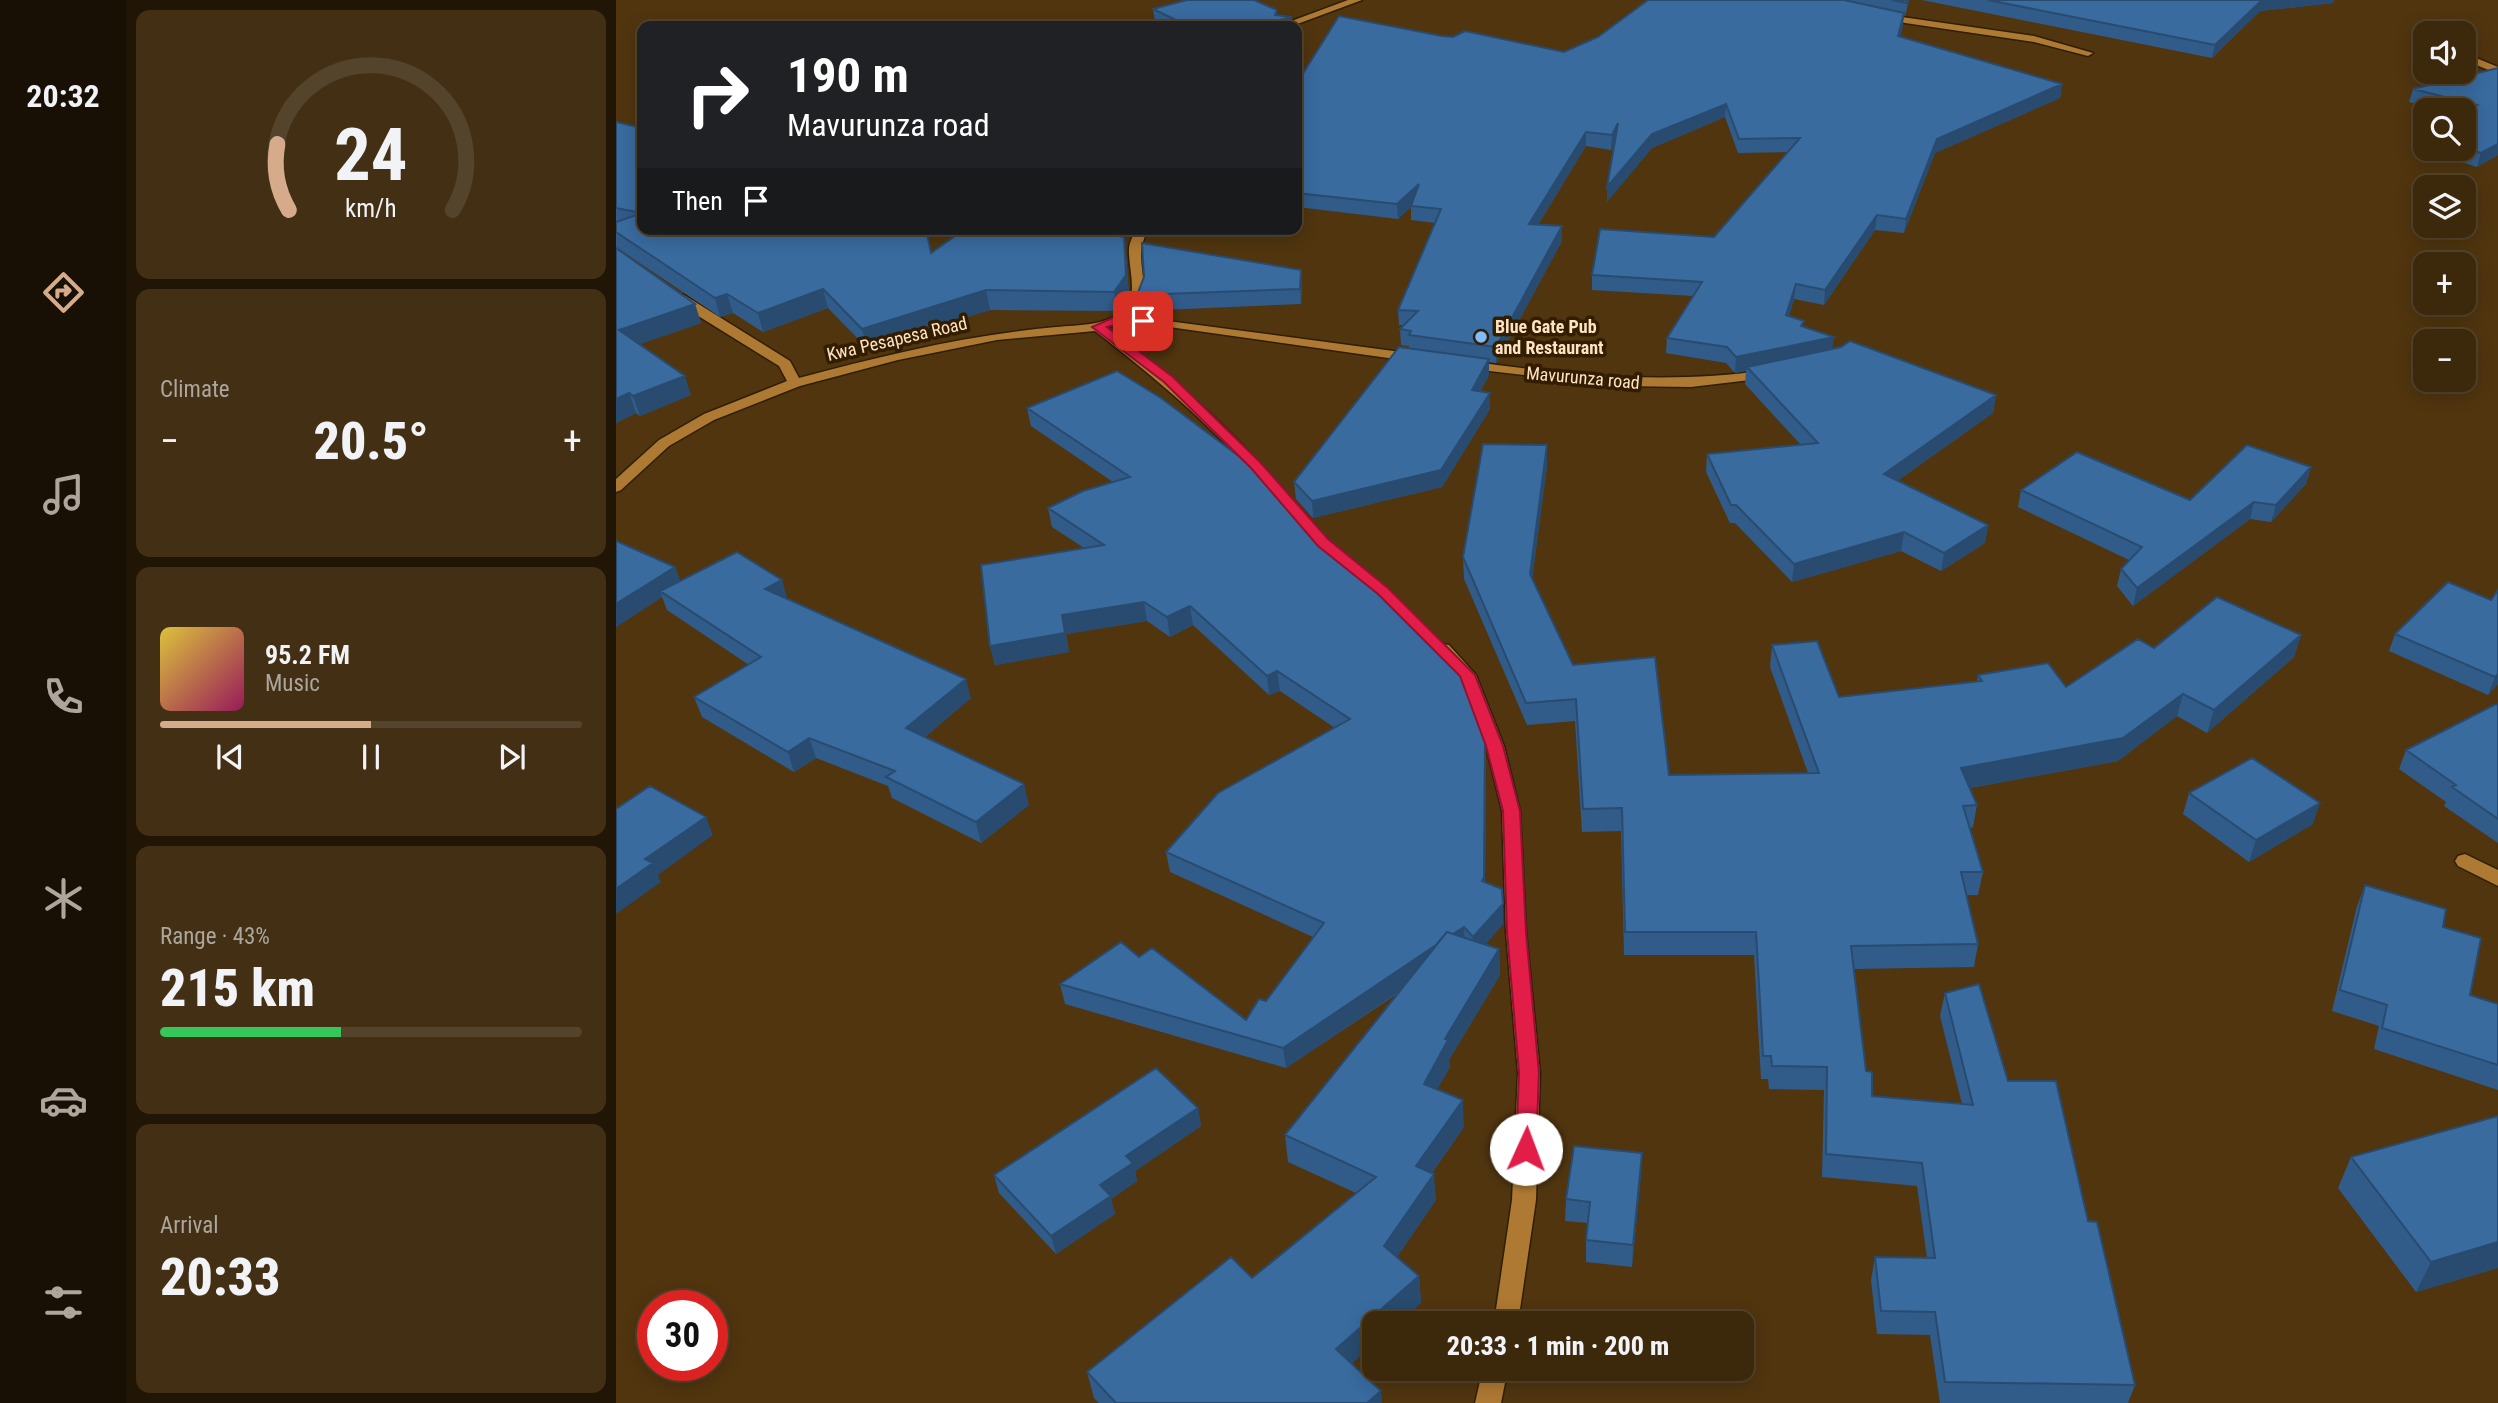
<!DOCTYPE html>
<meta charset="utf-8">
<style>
:root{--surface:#3c280b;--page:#433014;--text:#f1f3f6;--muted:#aca69d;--line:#55442c;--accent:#d6ab8b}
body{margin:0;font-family:"Roboto Condensed",sans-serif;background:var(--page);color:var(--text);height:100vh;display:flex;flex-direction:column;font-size:26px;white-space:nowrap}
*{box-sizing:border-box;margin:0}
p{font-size:23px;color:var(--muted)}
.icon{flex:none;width:38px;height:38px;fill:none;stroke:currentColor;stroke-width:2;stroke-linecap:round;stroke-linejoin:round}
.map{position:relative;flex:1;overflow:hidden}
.sheet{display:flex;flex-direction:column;gap:10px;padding:10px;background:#211606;width:490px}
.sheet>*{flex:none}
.banner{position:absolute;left:21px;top:21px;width:665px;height:214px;border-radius:14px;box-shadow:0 4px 18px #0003,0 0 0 2px var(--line);background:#202124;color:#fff;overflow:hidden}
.tools{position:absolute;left:1797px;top:21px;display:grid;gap:14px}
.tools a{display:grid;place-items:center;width:63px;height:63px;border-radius:14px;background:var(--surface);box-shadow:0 4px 18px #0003,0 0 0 2px var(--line);font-size:35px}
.speed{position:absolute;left:21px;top:1290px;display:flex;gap:14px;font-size:35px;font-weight:700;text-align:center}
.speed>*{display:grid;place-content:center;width:91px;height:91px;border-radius:50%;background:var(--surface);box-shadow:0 4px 18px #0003,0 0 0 2px var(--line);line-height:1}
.speed .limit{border:10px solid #d22;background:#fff;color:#111}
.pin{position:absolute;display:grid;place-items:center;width:60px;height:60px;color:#fff;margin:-30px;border-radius:14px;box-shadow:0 4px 10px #0006}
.me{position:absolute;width:77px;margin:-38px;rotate:2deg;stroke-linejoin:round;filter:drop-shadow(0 0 5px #0008)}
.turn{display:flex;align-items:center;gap:24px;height:147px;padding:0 35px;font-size:32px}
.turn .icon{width:91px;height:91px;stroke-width:2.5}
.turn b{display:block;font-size:49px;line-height:60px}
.then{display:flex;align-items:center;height:66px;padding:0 35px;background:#0003;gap:14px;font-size:26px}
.big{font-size:52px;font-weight:800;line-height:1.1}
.sheet .widget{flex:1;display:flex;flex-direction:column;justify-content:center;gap:10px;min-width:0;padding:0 24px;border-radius:14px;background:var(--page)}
.sheet .dial{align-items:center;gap:0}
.dial svg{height:182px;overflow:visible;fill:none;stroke:var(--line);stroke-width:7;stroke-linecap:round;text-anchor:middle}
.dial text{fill:var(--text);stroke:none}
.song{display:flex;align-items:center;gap:21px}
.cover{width:84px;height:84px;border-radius:10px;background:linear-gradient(135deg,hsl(50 70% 55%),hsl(330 70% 35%))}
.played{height:7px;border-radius:4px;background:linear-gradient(90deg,var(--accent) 50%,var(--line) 50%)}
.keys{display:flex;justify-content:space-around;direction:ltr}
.heat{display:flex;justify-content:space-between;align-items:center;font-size:38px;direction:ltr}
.charge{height:10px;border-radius:5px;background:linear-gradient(90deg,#34c759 43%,var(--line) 0)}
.trip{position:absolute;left:746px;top:1311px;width:392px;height:70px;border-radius:14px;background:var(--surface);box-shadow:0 4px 18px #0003,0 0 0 2px var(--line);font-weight:800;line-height:70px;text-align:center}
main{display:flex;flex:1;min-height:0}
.dock{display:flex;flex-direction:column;width:126px;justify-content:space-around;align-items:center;background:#181004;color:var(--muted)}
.dock .icon{width:49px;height:49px}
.dock .selected{color:var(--accent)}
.dock b{font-size:32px;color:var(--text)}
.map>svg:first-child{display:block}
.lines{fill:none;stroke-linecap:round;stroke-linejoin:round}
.minor-casing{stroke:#2f1f08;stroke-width:3}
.minor{fill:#ae7933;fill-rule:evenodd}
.wall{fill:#315c89}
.shaded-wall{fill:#284b6f}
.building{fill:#396b9f;stroke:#284b6f;stroke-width:2}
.route{fill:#e11d48;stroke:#92132f;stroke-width:2}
.poi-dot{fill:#82bcfa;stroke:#321d00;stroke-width:2.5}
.labels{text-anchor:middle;stroke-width:7;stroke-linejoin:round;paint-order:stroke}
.far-poi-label{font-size:18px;font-weight:bold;fill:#ffe2c1;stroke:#321d00;text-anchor:start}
.far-street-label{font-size:18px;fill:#ffe2c1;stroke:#321d00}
</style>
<main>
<nav class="dock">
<b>20:32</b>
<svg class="icon selected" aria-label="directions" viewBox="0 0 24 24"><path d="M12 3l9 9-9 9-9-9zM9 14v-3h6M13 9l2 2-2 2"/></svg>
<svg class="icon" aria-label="music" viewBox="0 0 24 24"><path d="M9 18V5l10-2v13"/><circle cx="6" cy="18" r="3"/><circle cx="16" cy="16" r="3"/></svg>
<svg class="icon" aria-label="phone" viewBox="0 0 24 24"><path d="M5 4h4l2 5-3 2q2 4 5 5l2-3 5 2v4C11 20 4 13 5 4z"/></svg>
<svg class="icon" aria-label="climate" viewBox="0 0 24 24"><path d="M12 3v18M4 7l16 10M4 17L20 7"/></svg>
<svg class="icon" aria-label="car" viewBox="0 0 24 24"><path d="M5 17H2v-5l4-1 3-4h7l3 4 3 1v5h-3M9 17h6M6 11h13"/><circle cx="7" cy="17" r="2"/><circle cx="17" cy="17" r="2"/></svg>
<svg class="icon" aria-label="filters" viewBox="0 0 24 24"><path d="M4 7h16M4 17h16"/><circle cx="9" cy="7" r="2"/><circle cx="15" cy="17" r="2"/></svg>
</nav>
<section class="sheet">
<div class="widget dial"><svg viewBox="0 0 100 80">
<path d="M14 69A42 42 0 1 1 86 69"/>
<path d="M14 69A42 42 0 0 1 9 40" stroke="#d6ab8b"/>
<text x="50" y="56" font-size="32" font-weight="700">24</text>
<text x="50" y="72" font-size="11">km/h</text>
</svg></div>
<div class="widget"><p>Climate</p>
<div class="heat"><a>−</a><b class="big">20.5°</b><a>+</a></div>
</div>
<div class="widget">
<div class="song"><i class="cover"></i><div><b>95.2 FM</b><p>Music</p></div></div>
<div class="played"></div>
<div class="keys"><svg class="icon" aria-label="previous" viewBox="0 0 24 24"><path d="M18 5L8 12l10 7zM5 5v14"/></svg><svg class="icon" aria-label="pause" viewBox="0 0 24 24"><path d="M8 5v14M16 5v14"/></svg><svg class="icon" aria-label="next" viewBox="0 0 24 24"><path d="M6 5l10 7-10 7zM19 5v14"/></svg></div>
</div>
<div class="widget"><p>Range · 43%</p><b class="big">215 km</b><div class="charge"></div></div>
<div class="widget"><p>Arrival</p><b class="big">20:33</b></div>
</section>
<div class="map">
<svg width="1882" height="1403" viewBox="0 0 1882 1403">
<rect width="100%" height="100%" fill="#50350f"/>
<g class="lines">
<g class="minor-casing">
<path id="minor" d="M732 0H746L676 26H662Z
M1265 14 1418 36 1477 53 1472 56 1418 42 1262 19V15Z
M1848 53 1882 67V74L1848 60Z
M520 229H532C530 234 527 240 526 246 521 269 539 299 514 316L800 354 807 358 800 362 553 327 503 323 491 328C556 376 615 428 667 490L670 493 662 498 657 496C604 433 544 381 479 331L381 340 282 360 184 386 98 420 53 446 5 490 0 492V479L43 440 88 414 171 381 163 366 58 301V295H68L174 361 183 378C268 355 352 335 440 327 461 325 495 326 510 307 522 292 512 267 513 249 513 243 517 236 520 229Z
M852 361C953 375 1050 385 1151 370L1158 374 1151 378 1075 387 1001 386 847 368 845 365Z
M827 644 833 645 860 675 888 746 904 811 910 932 924 1073 920 1200 902 1323H878L896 1200 902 1073 890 932 886 811 870 746 843 677 819 649Z
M1849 854 1882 870V886L1842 866 1839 861 1842 856Z
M867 1368H892L885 1403H859Z"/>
</g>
<use href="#minor" class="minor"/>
</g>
<path class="wall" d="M1032 0H1293L1289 16 1288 15 1284 37 1446 84 1444 98 1319 153 1288 233 1259 230 1208 305 1178 299 1173 316 1217 349 1380 395 1377 413 1281 481 1372 525 1369 543 1325 571 1285 551 1176 582 1119 523H1114L1090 472 1091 454 1185 445 1129 384 1130 371 1119 373 1110 363 1050 353 1051 338 1077 296 976 290V275L1098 237 1171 152 1122 153 1109 117 1036 148 991 202V187L999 143 995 150 970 146 922 225 946 226V241L880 363 873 362V375L864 392 874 393V409L826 487 697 518 680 499 678 482 793 348V346L785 345 784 329 788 325H783L782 310 819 223 795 220V207L782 219 681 207V83L826 36 948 52 982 37Z
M1306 0H1718L1717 3 1644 11 1596 58Z
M537 9 661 10V15L676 17V26H547L539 22Z
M1882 68V155L1861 167 1801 148 1805 134 1810 132V149H1848V110H1825L1793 102 1797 89Z
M0 122 26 128V229L315 253 510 255 513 294 501 311 374 310 251 348 212 308 147 332 117 313 104 317 0 247Z
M0 248 79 304 85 323 24 344 75 395 24 416 20 413 0 423Z
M686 286 685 304 523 311 521 295Z
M411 408 677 510 870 757 869 882 887 924 870 944 883 949 884 975 833 1060 834 1067 821 1089 848 1127 816 1173 820 1200 781 1257 803 1276 805 1303 782 1323H758L736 1364 766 1403H483L478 1398 471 1372 636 1278 740 1193 672 1162 669 1135 784 992 670 1068 449 1004 444 984 523 957 630 1020 650 1001 697 937 554 872 550 852 719 728 664 691 653 695 577 625 554 637 531 621 450 634 453 652 379 665 374 646 468 548 436 527 432 508 497 482 415 426Z
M931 466 916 579 957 665 1053 775 1192 773 1154 667 1156 645 1223 697 1361 681 1362 675 1450 687 1538 648 1685 635 1678 657 1591 733 1561 716 1502 761 1354 788 1361 805 1357 827 1354 828 1367 872 1362 895H1350L1362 944 1358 967 1238 969 1250 1071 1256 1096 1346 1104 1324 1016 1329 993 1392 1081 1472 1221 1519 1385 1512 1403H1324L1314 1335 1261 1334 1255 1280 1259 1257 1311 1258 1301 1186 1206 1177 1208 1090 1153 1089 1152 1079H1145L1138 955H1008L1005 831 966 832 959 721 911 725 848 579 847 557Z
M1695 467 1690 484 1655 522 1634 519 1517 606 1501 586 1505 569 1513 560 1402 507 1405 490 1574 500Z
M0 541 59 567 64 581 172 600 355 698 309 737 413 805 365 843 276 798 272 786 200 758 178 772 86 717 78 697 133 665 51 610 46 597 0 627Z
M1875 600 1882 684 1872 695 1773 651 1779 634Z
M1882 705V843L1828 806 1830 802 1783 769 1790 750Z
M1573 793 1697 824 1633 862 1567 814Z
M1749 885 1827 927 1854 995 1882 1004V1090L1758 1049 1763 1026 1716 1011 1741 906Z
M582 1108 585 1126 519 1171 521 1181 495 1199 499 1214 440 1254 383 1193 378 1175Z
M1735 1157 1882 1268 1800 1292 1722 1188Z
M1025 1174 1016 1267 970 1262V1240L972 1223 949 1221 950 1199Z"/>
<path class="shaded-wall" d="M1646 0H1718L1717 3 1644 11 1596 58 1599 45Z
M661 10 662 20 676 17V26H640L659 15Z
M1288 13 1287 26 1281 49 1282 36Z
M1446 84 1444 98 1319 153 1288 233 1290 219 1321 139Z
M1110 104 1109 117 1036 148 991 202V187L1036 134Z
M1002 123V137L995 150 996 135Z
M970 132V146L913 239V224Z
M1882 144V155L1861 167 1865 153Z
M803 184 804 198 782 219 781 204Z
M1261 215 1259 230 1208 305 1209 290Z
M946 226V241L880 363V347Z
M508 237 510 255 513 294 501 311 498 292Z
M685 270 686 286 685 304 684 289Z
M1180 284 1178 299 1169 330 1170 315Z
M207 289 212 308 147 332 142 313Z
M370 290 374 310 251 348 246 329Z
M111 294 117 313 104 317 99 298Z
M79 304 85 323 10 349 3 330Z
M1218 337 1216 353 1131 367 1130 371 1119 373 1120 357Z
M873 359V375L856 407V390Z
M69 376 75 395 24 416 17 396Z
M13 393 20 413 0 423V399Z
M874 393V409L826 487 697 518 696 501Z
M1380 395 1377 413 1265 492 1268 474Z
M931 445V466L914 595V574Z
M1695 467 1690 484 1655 522 1660 505Z
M1638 502 1634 519 1517 606 1521 588Z
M1372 525 1369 543 1325 571 1328 553Z
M1288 532 1285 551 1176 582 1178 564Z
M59 567 65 584 44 591 46 597 0 627V604Z
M166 580 172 600 149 589Z
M528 602 531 621 450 634 453 652 379 665 374 646 446 615Z
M574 606 577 625 554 637 551 617Z
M1685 635 1678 657 1591 733 1598 710Z
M661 671 664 691 653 695 651 676Z
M1882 674V684L1872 695 1879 677Z
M350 679 355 698 296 748 290 728Z
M1567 694 1561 716 1502 761 1341 790 1345 768Z
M869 737 870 757 869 898 866 881Z
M193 738 200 758 178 772 172 752Z
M408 784 413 805 365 843 360 822Z
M1704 803 1697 824 1633 862 1640 840Z
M90 817 97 835 42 875 45 882 0 914V889L29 859Z
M887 904V924L858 958 857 937Z
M848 927 849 947 670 1068 667 1048Z
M883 949 884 975 833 1060 834 1067 810 1110 808 1084 829 1039Z
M847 1100 848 1127 802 1192 800 1166Z
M582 1108 585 1126 519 1171 521 1181 495 1199 499 1214 440 1254 435 1236 484 1185 510 1156Z
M1026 1153 1025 1174 1016 1267 1017 1245Z
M818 1174 820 1200 771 1272 768 1246Z
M1882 1242V1268L1800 1292 1815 1262Z
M803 1276 805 1303 782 1323H758V1344L723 1375 720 1349Z
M765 1391 766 1403H751Z"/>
<path class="building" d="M571 0H638L661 10 659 15 676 17 640 26H547L564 22 537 9Z
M1032 0H1228L1288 13 1282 36 1446 84 1321 139 1290 219 1261 215 1209 290 1180 284 1170 315 1188 321 1185 326 1218 337 1120 357 1111 347 1051 338 1086 282 976 275 984 229 1098 237 1184 138 1123 139 1110 104 1036 134 991 187 1002 123 996 135 970 132 913 224 946 226 880 347 793 335 795 331 784 329 802 311 782 310 825 209 795 206 803 184 781 204 681 193V83L723 16 826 36 837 37 849 31 948 52 982 37Z
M1276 0H1291V3Z
M1372 0H1646L1599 45Z
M1882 68V144L1865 153 1848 148V111L1861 105 1797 89Z
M0 122 26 128V229H310L315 253 349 229H465L508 237 510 275 498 292 370 290 246 329 207 289 142 313 111 294 99 298 0 232V222L26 213 0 208Z
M526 243 685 270 684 289 521 295 528 277Z
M0 248 79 304 3 330 69 376 17 396 13 393 0 399Z
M1234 341 1380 395 1268 474 1372 525 1328 553 1288 532 1178 564 1120 505H1115L1091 454 1202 443 1131 367 1225 347Z
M783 347 873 359 856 390 874 393 825 470 696 501 678 482Z
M501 371 545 398 656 481 676 505 672 506 763 582 840 659 869 737 868 877 866 881 886 889 887 904 857 937 848 927 837 934 831 932 820 945 667 1048 444 984 505 942 523 957 536 948 630 1020 643 999 650 1001 708 923 550 852 602 793 734 719 661 671 651 676 574 606 551 617 528 602 446 615 449 633 374 646 365 565 488 545 432 508 467 491 514 477 411 408Z
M867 444 931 445 914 574 957 665 1039 657 1053 775 1203 773 1156 645 1201 641 1223 697 1366 681 1362 675 1432 663 1450 687 1522 639 1538 648 1601 597 1685 635 1598 710 1567 694 1507 738 1345 768 1361 805 1347 806 1367 872H1345L1362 944 1235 946 1250 1071 1256 1072V1096L1357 1105 1329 993 1363 984 1392 1081H1440L1472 1221 1481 1222 1519 1385 1329 1382 1319 1312 1265 1311 1259 1257 1319 1258 1306 1163 1210 1154 1211 1067 1156 1066 1155 1056H1147L1140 932H1009L1006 808 967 809 960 699 910 703 847 557Z
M1631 445 1695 467 1660 505 1638 502 1521 588 1505 569 1526 547 1405 490 1461 452 1574 500Z
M0 541 59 567 0 604Z
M121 552 166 580 149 589 350 679 290 728 408 784 360 822 270 777 279 771 193 738 172 752 78 697 145 657 44 591Z
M1832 582 1875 600 1882 590V674L1879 677 1779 634Z
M1880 704 1882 705V819L1836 787 1840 785 1790 750Z
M1636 758 1704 803 1640 840 1573 793Z
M34 786 90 817 29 859 37 863 0 889V809Z
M1749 885 1830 909 1827 927 1865 938 1854 995 1882 1004V1065L1766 1028 1771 1005 1724 990Z
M831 932 883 949 829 1039 832 1040 808 1084 847 1100 800 1166 818 1174 768 1246 803 1276 720 1349 765 1391 751 1403H500L471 1372 615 1257 636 1278 760 1177 669 1135Z
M540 1068 582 1108 510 1156 517 1163 484 1185 495 1196 435 1236 378 1175Z
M1882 1116V1242L1815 1262 1735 1157Z
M958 1146 1026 1153 1017 1245 970 1240 974 1202 950 1199Z"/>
<path class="route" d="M501 316 531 319 533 321C522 329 505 322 491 327L557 377 644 462 712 539 772 588 859 675 887 746 904 811 910 932 923 1073 920 1149 917 1155H903L900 1149 903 1073 891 932 887 811 870 746 844 676 762 594 702 546 635 468 548 382 476 327Z"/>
<circle class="poi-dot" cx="865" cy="337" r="7"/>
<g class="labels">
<g class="far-poi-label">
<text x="879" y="333">Blue Gate Pub<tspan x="879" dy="21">and Restaurant</tspan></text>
</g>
<g class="far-street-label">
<text transform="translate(281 339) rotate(-13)" y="6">Kwa Pesapesa Road</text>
<text transform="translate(967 378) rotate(5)" y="6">Mavurunza road</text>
</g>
</g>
</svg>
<div class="tools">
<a><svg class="icon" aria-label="sound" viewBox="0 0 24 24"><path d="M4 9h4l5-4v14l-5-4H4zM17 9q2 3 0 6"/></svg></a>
<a><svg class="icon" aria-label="search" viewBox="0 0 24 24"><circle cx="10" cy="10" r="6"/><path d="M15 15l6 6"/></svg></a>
<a><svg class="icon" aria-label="layers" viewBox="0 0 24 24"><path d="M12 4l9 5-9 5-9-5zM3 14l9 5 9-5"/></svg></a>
<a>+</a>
<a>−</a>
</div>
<div class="speed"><div class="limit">30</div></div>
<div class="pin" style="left:527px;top:321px;background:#d93025"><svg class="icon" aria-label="arrive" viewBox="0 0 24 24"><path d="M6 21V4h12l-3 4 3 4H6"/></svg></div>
<svg class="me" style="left:910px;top:1149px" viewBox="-20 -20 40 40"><circle r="19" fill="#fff"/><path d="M0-13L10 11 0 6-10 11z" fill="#e11d48"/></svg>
<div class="trip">20:33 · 1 min · 200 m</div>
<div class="banner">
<div class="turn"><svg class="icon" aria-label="right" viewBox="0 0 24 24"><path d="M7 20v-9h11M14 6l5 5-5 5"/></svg><div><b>190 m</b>Mavurunza road</div></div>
<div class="then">Then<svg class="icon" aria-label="arrive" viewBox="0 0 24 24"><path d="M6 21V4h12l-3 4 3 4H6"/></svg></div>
</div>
</div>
</main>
